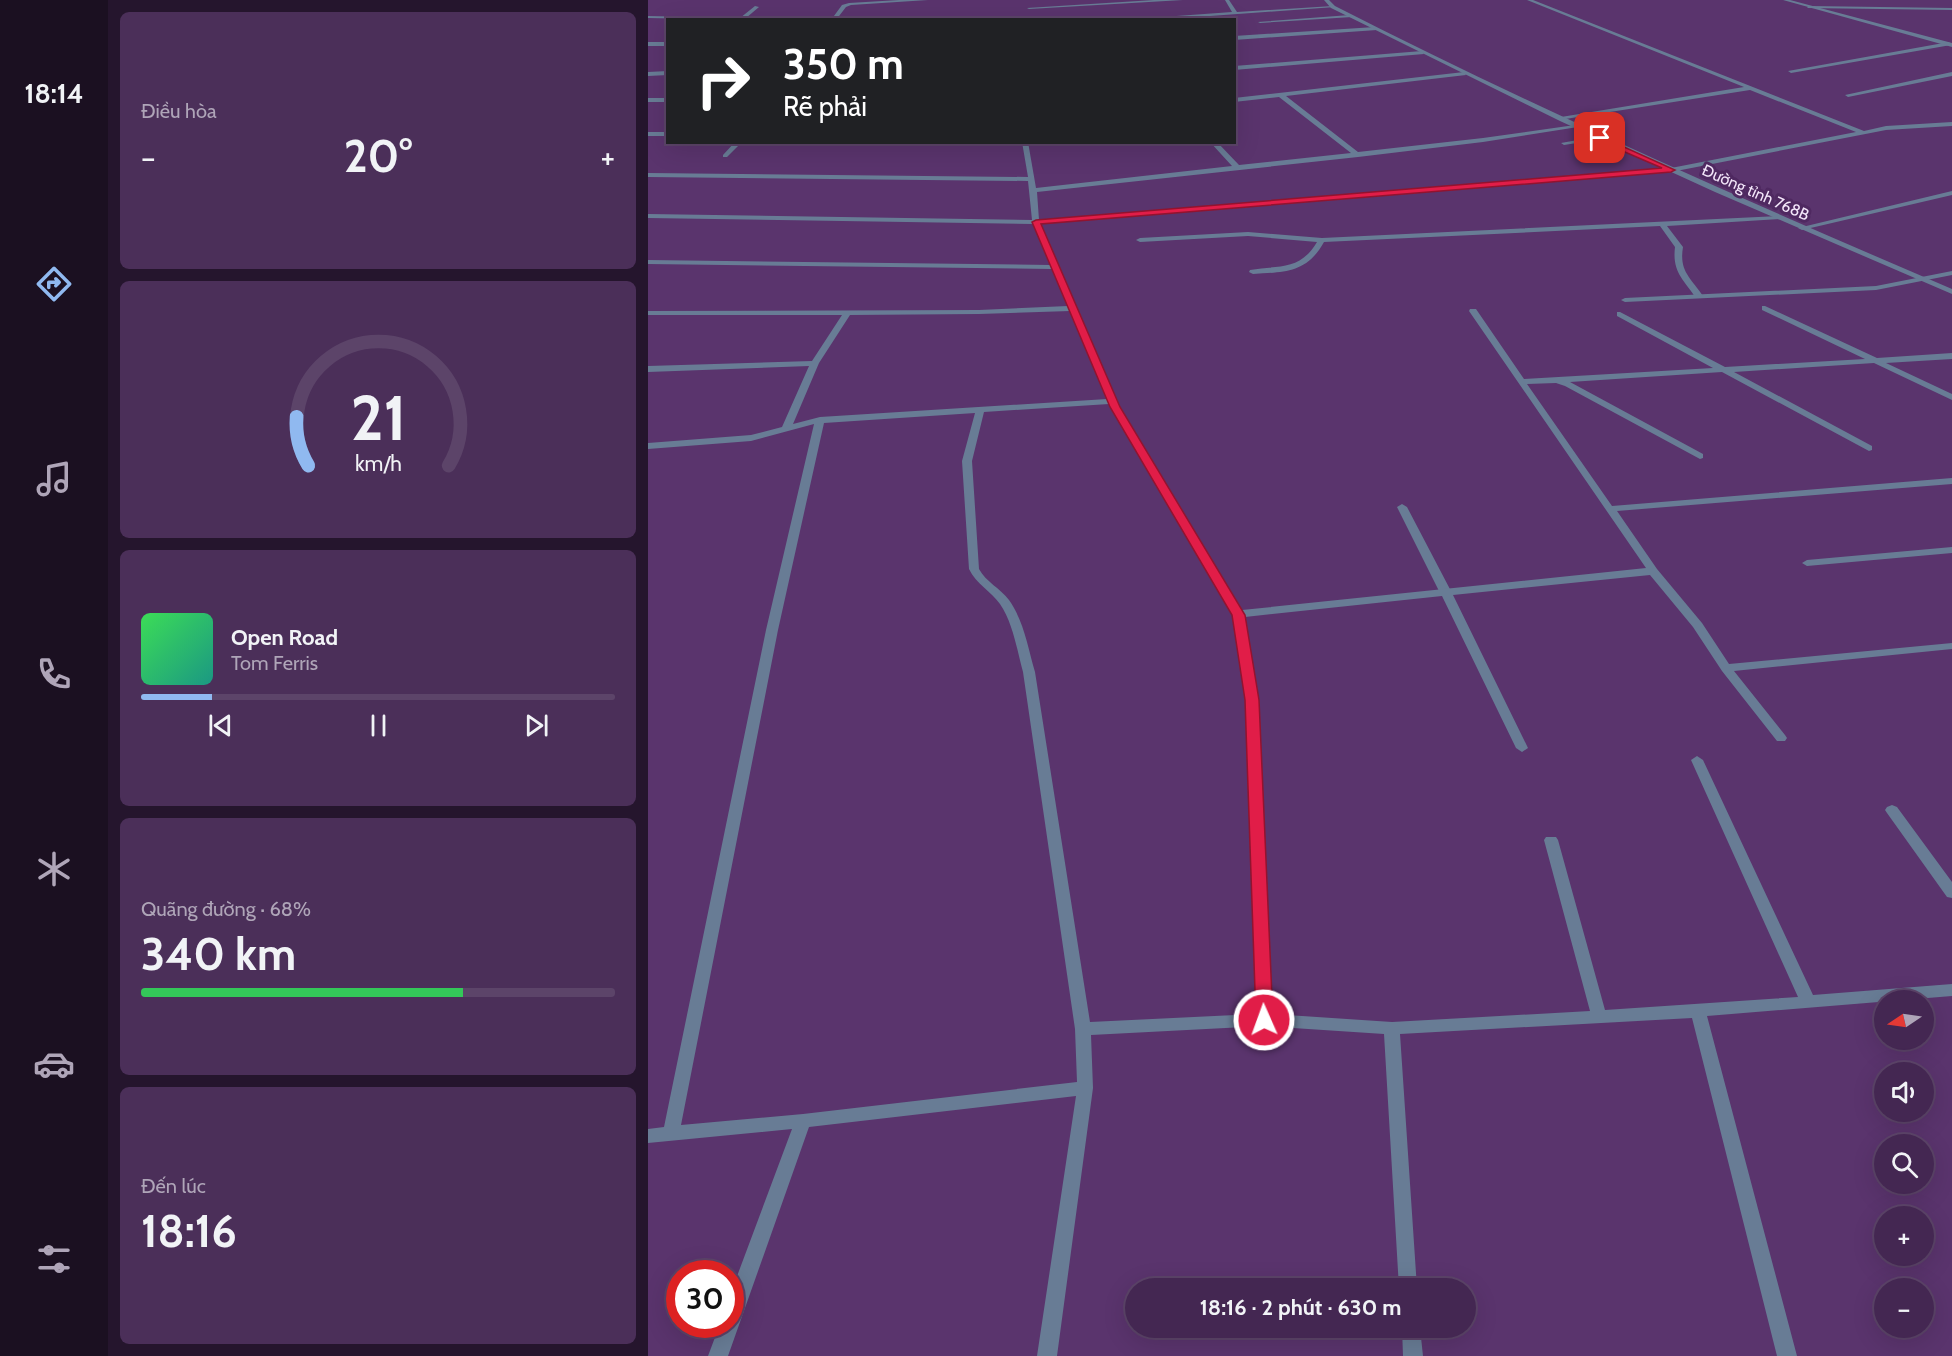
<!DOCTYPE html>
<html lang="vi">
<meta charset="utf-8">
<style>
:root{--surface:#442752;--page:#4b2f59;--text:#f1f3f6;--muted:#afa5b8;--line:#5c4469;--accent:#90b9f0}
body{margin:0;font-family:Cabin,sans-serif;background:var(--page);color:var(--text);height:100vh;display:flex;flex-direction:column;font-size:22px;white-space:nowrap}
*{box-sizing:border-box;margin:0}
p{font-size:20px;color:var(--muted)}
.icon{flex:none;width:33px;height:33px;fill:none;stroke:currentColor;stroke-width:2;stroke-linecap:round;stroke-linejoin:round}
.map{position:relative;flex:1;overflow:hidden}
.sheet{display:flex;flex-direction:column;gap:12px;padding:12px;background:#25152d;width:540px}
.sheet>*{flex:none}
.guide{position:absolute;left:18px;top:18px;width:570px;height:126px;border-radius:0px;box-shadow:0 6px 24px #0002,0 0 0 2px var(--line);background:#202124;color:#fff;overflow:hidden}
.needle{width:39px;rotate:257deg}
.buttons{position:absolute;left:1226px;top:990px;display:grid;gap:12px}
.buttons a{display:grid;place-items:center;width:60px;height:60px;border-radius:50%;background:var(--surface);box-shadow:0 6px 24px #0002,0 0 0 2px var(--line);font-size:30px}
.speed{position:absolute;left:18px;top:1260px;display:flex;gap:12px;font-size:30px;font-weight:700;text-align:center}
.speed>*{display:grid;place-content:center;width:78px;height:78px;border-radius:50%;background:var(--surface);box-shadow:0 6px 24px #0002,0 0 0 2px var(--line);line-height:1}
.speed .limit{border:9px solid #d22;background:#fff;color:#111}
.pin{position:absolute;display:grid;place-items:center;width:51px;height:51px;color:#fff;margin:-26px;border-radius:12px;box-shadow:0 3px 9px #0006}
.me{position:absolute;width:66px;margin:-33px;rotate:358deg;stroke-linejoin:round;filter:drop-shadow(0 0 4px #0008)}
.turn{display:flex;align-items:center;gap:21px;height:126px;padding:0 18px;font-size:27px}
.turn .icon{width:78px;height:78px;stroke-width:2.5}
.turn b{display:block;font-size:42px;line-height:51px}
.big{font-size:45px;font-weight:800;line-height:1.1}
.sheet .tile{flex:1;display:flex;flex-direction:column;justify-content:center;gap:9px;min-width:0;padding:0 21px;border-radius:9px;background:var(--page)}
.sheet .dial{align-items:center;gap:0}
.dial svg{height:156px;overflow:visible;fill:none;stroke:var(--line);stroke-width:7;stroke-linecap:round;text-anchor:middle}
.dial text{fill:var(--text);stroke:none}
.song{display:flex;align-items:center;gap:18px}
.cover{width:72px;height:72px;border-radius:9px;background:linear-gradient(135deg,hsl(130 70% 55%),hsl(170 70% 35%))}
.played{height:6px;border-radius:3px;background:linear-gradient(90deg,var(--accent) 15%,var(--line) 15%)}
.keys{display:flex;justify-content:space-around;direction:ltr}
.heat{display:flex;justify-content:space-between;align-items:center;font-size:33px;direction:ltr}
.charge{height:9px;border-radius:4px;background:linear-gradient(90deg,#34c759 68%,var(--line) 0)}
.trip{position:absolute;left:477px;top:1278px;width:351px;height:60px;border-radius:30px;background:var(--surface);box-shadow:0 6px 24px #0002,0 0 0 2px var(--line);font-weight:800;line-height:60px;text-align:center}
main{display:flex;flex:1;min-height:0}
.tabs{display:flex;flex-direction:column;width:108px;justify-content:space-around;align-items:center;background:#1b1021;color:var(--muted)}
.tabs .icon{width:42px;height:42px}
.tabs .active{color:var(--accent)}
.tabs b{font-size:27px;color:var(--text)}
.map>svg:first-child{display:block}
.lines{fill:none;stroke-linecap:round;stroke-linejoin:round}
.service{fill:#687c95;fill-rule:evenodd}
.minor{fill:#687c95;fill-rule:evenodd}
.tertiary{fill:#687c95;fill-rule:evenodd}
.route{fill:#e11d48;stroke:#92132f;stroke-width:1.5}
.labels{text-anchor:middle;stroke-width:6;stroke-linejoin:round;paint-order:stroke}
.far-street-label{font-size:16px;fill:#f3e6fa;stroke:#4f2961}
</style>
<main>
<nav class="tabs">
<b>18:14</b>
<svg class="icon active" aria-label="directions" viewBox="0 0 24 24"><path d="M12 3l9 9-9 9-9-9zM9 14v-3h6M13 9l2 2-2 2"/></svg>
<svg class="icon" aria-label="music" viewBox="0 0 24 24"><path d="M9 18V5l10-2v13"/><circle cx="6" cy="18" r="3"/><circle cx="16" cy="16" r="3"/></svg>
<svg class="icon" aria-label="phone" viewBox="0 0 24 24"><path d="M5 4h4l2 5-3 2q2 4 5 5l2-3 5 2v4C11 20 4 13 5 4z"/></svg>
<svg class="icon" aria-label="climate" viewBox="0 0 24 24"><path d="M12 3v18M4 7l16 10M4 17L20 7"/></svg>
<svg class="icon" aria-label="car" viewBox="0 0 24 24"><path d="M5 17H2v-5l4-1 3-4h7l3 4 3 1v5h-3M9 17h6M6 11h13"/><circle cx="7" cy="17" r="2"/><circle cx="17" cy="17" r="2"/></svg>
<svg class="icon" aria-label="filters" viewBox="0 0 24 24"><path d="M4 7h16M4 17h16"/><circle cx="9" cy="7" r="2"/><circle cx="15" cy="17" r="2"/></svg>
</nav>
<section class="sheet">
<div class="tile"><p>Điều hòa</p>
<div class="heat"><a>−</a><b class="big">20°</b><a>+</a></div>
</div>
<div class="tile dial"><svg viewBox="0 0 100 80">
<path d="M14 69A42 42 0 1 1 86 69"/>
<path d="M14 69A42 42 0 0 1 8 44" stroke="#90b9f0"/>
<text x="50" y="56" font-size="32" font-weight="700">21</text>
<text x="50" y="72" font-size="11">km/h</text>
</svg></div>
<div class="tile">
<div class="song"><i class="cover"></i><div><b>Open Road</b><p>Tom Ferris</p></div></div>
<div class="played"></div>
<div class="keys"><svg class="icon" aria-label="previous" viewBox="0 0 24 24"><path d="M18 5L8 12l10 7zM5 5v14"/></svg><svg class="icon" aria-label="pause" viewBox="0 0 24 24"><path d="M8 5v14M16 5v14"/></svg><svg class="icon" aria-label="next" viewBox="0 0 24 24"><path d="M6 5l10 7-10 7zM19 5v14"/></svg></div>
</div>
<div class="tile"><p>Quãng đường · 68%</p><b class="big">340 km</b><div class="charge"></div></div>
<div class="tile"><p>Đến lúc</p><b class="big">18:16</b></div>
</section>
<div class="map">
<svg width="1304" height="1356" viewBox="0 0 1304 1356">
<rect width="100%" height="100%" fill="#5a346d"/>
<g class="lines">
<path class="service" d="M952 136 954 139 916 145 913 143Z
M1131 216 1133 217V219L1019 226 1035 247C1031 271 1042 277 1055 296L1051 298H1048C1035 279 1024 272 1027 247L1012 226 676 242C659 273 637 272 605 274L601 272 602 270C631 265 652 271 669 242L600 236 492 242 488 240 492 238 600 232 674 238Z
M754 504 759 507 804 593 802 595 798 596 792 593 749 507Z"/>
<path class="minor" d="M251 0H280L203 5 198 7 188 20H183L194 5 201 3Z
M506 0H535L381 9 379 8Z
M577 0H581L589 12 685 6 687 7 507 20H473L584 12Z
M879 0H885L1216 131 1238 126 1304 122V126L1238 130 1023 172 392 224 472 407 594 610 998 568 821 311 822 309H828L876 379 1065 368 969 316V312H972L1077 367 1217 359 1114 310V306H1117L1229 358 1304 353V359L1238 363 1304 394V400L1226 363 1086 372 1224 446V450L1221 451 1074 372 922 382 1055 454V458L1052 459 917 386 908 383 879 384 964 506 1304 478V484L969 511 1009 569 1054 623 1081 664 1304 643V649L1086 671 1137 735 1139 738 1137 741H1129L1074 671 1045 627 1002 575 805 595 880 748 874 752 868 748 794 596 597 617 610 700 624 1014 744 1022 942 1011 896 840 898 837H908L910 840 957 1010 1150 997 1043 760 1049 756 1055 760 1165 995 1304 984V996L1059 1016 1149 1356H1129L1044 1018 752 1034 769 1288H751L736 1034 616 1026 443 1035 445 1088 409 1356H389L428 1096 161 1127 80 1356H60L72 1324H82V1295L144 1129 0 1143V1129L16 1127 118 630 166 424 103 441 0 449V443L103 435 134 427 161 366 0 372V366L164 361 194 315H0V311L331 310 420 306 404 269 0 264V260L402 265 385 224 0 218V214L384 220 380 181 0 177V173L380 177 374 142H380L388 188 584 166 562 142H569L591 165 703 153 631 97 586 102V98L816 72 818 75 638 96 710 152 835 138 927 125 930 127 835 142 710 157 389 192 391 220 1023 168 1208 132 1102 90 911 120 913 117 1096 87ZM422 311 459 399 172 417 145 424 171 363 202 315 331 314ZM461 404 585 614 598 700 608 1014 442 1022 387 672C380 648 376 621 361 600 352 588 338 582 331 569L324 461 336 412ZM327 413 314 461 321 569C328 584 343 591 352 604 365 623 369 650 375 672L427 1029 429 1082 155 1114 33 1125 130 630 176 423Z
M107 6 111 7 98 18 110 20 0 18V16L92 18Z
M1161 6 1304 8V10L1159 8Z
M702 15 704 17 612 23 610 22Z
M727 27 729 30 586 40V36Z
M0 42H20V46H0Z
M1301 42 1303 45 1143 73 1140 71Z
M774 51 776 54 586 70V66Z
M20 71V75L0 76V72Z
M1304 72V76L1200 97 1197 95Z
M0 98H20V102H0Z
M0 132H20V136H0Z
M87 142H94L79 157H75V155Z
M1304 191V195L1154 230 1150 228Z
M1304 271V275L1228 290 977 302 973 300 977 298 1228 286Z
M1304 547V553L1159 566 1154 563 1159 560Z
M1244 805 1249 807 1304 882V898L1299 897 1239 813 1237 810 1239 807Z
M754 1328H772L775 1356H755Z"/>
<path class="tertiary" d="M676 0H681L687 6C889 109 1096 200 1304 289V294L1067 192 912 121 683 8Z
M1135 0H1142L1304 43V47Z"/>
</g>
<path class="route" d="M949 137H954L1027 170 1023 172 393 224 472 407 597 615 611 700 625 1020 623 1025 616 1027 610 1025 608 1020 597 700 584 615 462 407 384 222 388 220 1014 168 949 140Z"/>
<g class="labels">
<g class="far-street-label">
<text transform="translate(1108 192) rotate(24)" y="6">Đường tỉnh 768B</text>
</g>
</g>
</svg>
<div class="buttons">
<a><svg class="needle" viewBox="-14 -14 28 28"><path d="M0-13l5 13h-10z" fill="#e53935"/><path d="M0 13l5-13h-10z" fill="#afa5b8"/></svg></a>
<a><svg class="icon" aria-label="sound" viewBox="0 0 24 24"><path d="M4 9h4l5-4v14l-5-4H4zM17 9q2 3 0 6"/></svg></a>
<a><svg class="icon" aria-label="search" viewBox="0 0 24 24"><circle cx="10" cy="10" r="6"/><path d="M15 15l6 6"/></svg></a>
<a>+</a>
<a>−</a>
</div>
<div class="speed"><div class="limit">30</div></div>
<div class="pin" style="left:952px;top:138px;background:#d93025"><svg class="icon" aria-label="arrive" viewBox="0 0 24 24"><path d="M6 21V4h12l-3 4 3 4H6"/></svg></div>
<svg class="me" style="left:616px;top:1020px" viewBox="-20 -20 40 40"><circle r="17" fill="#e11d48" stroke="#fff" stroke-width="3"/><path d="M0-11L8 9 0 5-8 9z" fill="#fff"/></svg>
<div class="trip">18:16 · 2 phút · 630 m</div>
<div class="guide">
<div class="turn"><svg class="icon" aria-label="right" viewBox="0 0 24 24"><path d="M7 20v-9h11M14 6l5 5-5 5"/></svg><div><b>350 m</b>Rẽ phải</div></div>
</div>
</div>
</main>
